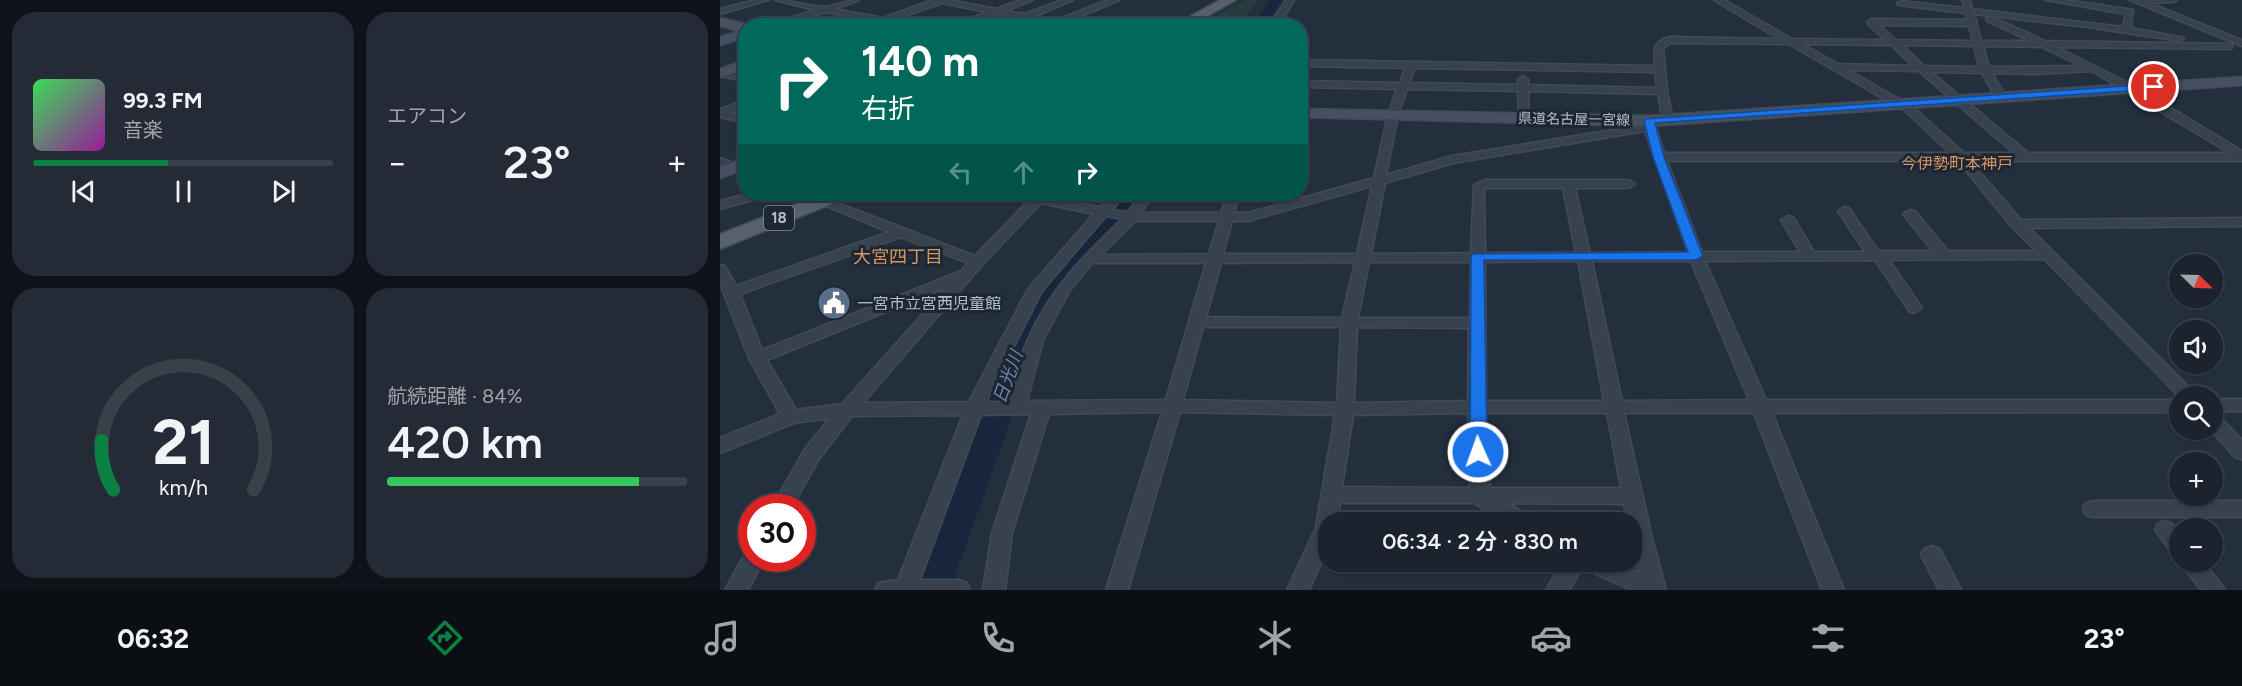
<!DOCTYPE html>
<html lang="ja">
<meta charset="utf-8">
<style>
:root{--surface:#1b232e;--page:#242b36;--text:#f1f3f6;--muted:#a0a4aa;--line:#39404a;--accent:#0b8043}
body{margin:0;font-family:Figtree,"Noto Sans JP",sans-serif;background:var(--page);color:var(--text);height:100vh;display:flex;flex-direction:column;font-size:22px;white-space:nowrap}
*{box-sizing:border-box;margin:0}
p{font-size:20px;color:var(--muted)}
.icon{flex:none;width:33px;height:33px;fill:none;stroke:currentColor;stroke-width:2;stroke-linecap:round;stroke-linejoin:round}
.map{position:relative;flex:1;overflow:hidden}
.side{display:flex;flex-direction:column;gap:12px;padding:12px;background:#0f1319;width:720px}
.side>*{flex:none}
.guide{position:absolute;left:18px;top:18px;width:570px;height:183px;border-radius:24px;box-shadow:0 2px 4px #0004,0 0 0 2px var(--line);background:#00695c;color:#fff;overflow:hidden}
.needle{width:39px;rotate:113deg}
.controls{position:absolute;left:1449px;top:254px;display:grid;gap:12px}
.controls a{display:grid;place-items:center;width:54px;height:54px;border-radius:50%;background:var(--surface);box-shadow:0 2px 4px #0004,0 0 0 2px var(--line);font-size:30px}
.speed{position:absolute;left:18px;top:494px;display:flex;gap:12px;font-size:30px;font-weight:700;text-align:center}
.speed>*{display:grid;place-content:center;width:78px;height:78px;border-radius:50%;background:var(--surface);box-shadow:0 2px 4px #0004,0 0 0 2px var(--line);line-height:1}
.speed .limit{border:9px solid #d22;background:#fff;color:#111}
.pin{position:absolute;display:grid;place-items:center;width:51px;height:51px;color:#fff;margin:-26px;border:3px solid #fff;border-radius:50%;box-shadow:0 2px 6px #0007}
.me{position:absolute;width:66px;margin:-33px;rotate:358deg;stroke-linejoin:round;filter:drop-shadow(0 0 4px #0008)}
.turn{display:flex;align-items:center;gap:21px;height:126px;padding:0 24px;font-size:27px}
.turn .icon{width:78px;height:78px;stroke-width:2.5}
.turn b{display:block;font-size:42px;line-height:51px}
.lanes{display:flex;align-items:center;height:57px;padding:0 24px;background:#0003;justify-content:center;gap:30px;direction:ltr}
.lanes .off{opacity:.35}
.big{font-size:45px;font-weight:600;line-height:1.1}
.side .card{flex:1;display:flex;flex-direction:column;justify-content:center;gap:9px;min-width:0;padding:0 21px;border-radius:24px;background:var(--page)}
.side .dial{align-items:center;gap:0}
.dial svg{height:156px;overflow:visible;fill:none;stroke:var(--line);stroke-width:7;stroke-linecap:round;text-anchor:middle}
.dial text{fill:var(--text);stroke:none}
.song{display:flex;align-items:center;gap:18px}
.cover{width:72px;height:72px;border-radius:9px;background:linear-gradient(135deg,hsl(130 70% 55%),hsl(300 70% 35%))}
.played{height:6px;border-radius:3px;background:linear-gradient(90deg,var(--accent) 45%,var(--line) 45%)}
.keys{display:flex;justify-content:space-around;direction:ltr}
.heat{display:flex;justify-content:space-between;align-items:center;font-size:33px;direction:ltr}
.charge{height:9px;border-radius:4px;background:linear-gradient(90deg,#34c759 84%,var(--line) 0)}
.side .tiles{flex:1;display:grid;gap:12px;grid-template-columns:repeat(2,1fr)}
.trip{position:absolute;left:598px;top:512px;width:324px;height:60px;border-radius:24px;background:var(--surface);box-shadow:0 2px 4px #0004,0 0 0 2px var(--line);font-weight:600;line-height:60px;text-align:center}
.menu{display:flex;height:96px;justify-content:space-around;align-items:center;background:#0b0e12;color:var(--muted)}
.menu .icon{width:42px;height:42px}
.menu .active{color:var(--accent)}
.menu b{font-size:27px;color:var(--text)}
main{display:flex;flex:1;min-height:0}
.map>svg:first-child{display:block}
.green{fill:#263c3f}
.lines{fill:none;stroke-linecap:round;stroke-linejoin:round}
.river{fill:#17263c;fill-rule:evenodd}
.street-casing{stroke:#414a57;stroke-width:3}
.secondary-casing{stroke:#414a57;stroke-width:3}
.primary-casing{stroke:#414a57;stroke-width:3}
.street{fill:#38414e;fill-rule:evenodd}
.secondary{fill:#465061;fill-rule:evenodd}
.primary{fill:#56606e;fill-rule:evenodd}
.route{fill:#1a73e8;stroke:#114b97;stroke-width:1.5}
.labels{text-anchor:middle;stroke-width:6;stroke-linejoin:round;paint-order:stroke}
.far-street-label{font-size:14px;fill:#b4bcc9;stroke:#1d2633}
.shield{fill:#1d2633;stroke:#878f9c;stroke-width:1.5}
.shield-label{font-size:15px;font-weight:bold;fill:#b4bcc9}
.far-quarter-label{font-size:16px;fill:#d59563;stroke:#1d2633}
.poi-label{font-size:16px;fill:#b4bcc9;stroke:#1d2633;text-anchor:start}
.neighbourhood-label{font-size:18px;fill:#d59563;stroke:#1d2633}
.water-label{font-size:18px;font-style:italic;fill:#6d86a8;stroke:#1d2633}
</style>
<main>
<section class="side">
<div class="tiles">
<div class="card">
<div class="song"><i class="cover"></i><div><b>99.3 FM</b><p>音楽</p></div></div>
<div class="played"></div>
<div class="keys"><svg class="icon" aria-label="previous" viewBox="0 0 24 24"><path d="M18 5L8 12l10 7zM5 5v14"/></svg><svg class="icon" aria-label="pause" viewBox="0 0 24 24"><path d="M8 5v14M16 5v14"/></svg><svg class="icon" aria-label="next" viewBox="0 0 24 24"><path d="M6 5l10 7-10 7zM19 5v14"/></svg></div>
</div>
<div class="card"><p>エアコン</p>
<div class="heat"><a>−</a><b class="big">23°</b><a>+</a></div>
</div>
<div class="card dial"><svg viewBox="0 0 100 80">
<path d="M14 69A42 42 0 1 1 86 69"/>
<path d="M14 69A42 42 0 0 1 8 44" stroke="#0b8043"/>
<text x="50" y="56" font-size="32" font-weight="700">21</text>
<text x="50" y="72" font-size="11">km/h</text>
</svg></div>
<div class="card"><p>航続距離 · 84%</p><b class="big">420 km</b><div class="charge"></div></div>
</div>
</section>
<div class="map">
<svg width="1522" height="590" viewBox="0 0 1522 590">
<rect width="100%" height="100%" fill="#242f3e"/>
<path class="green" d="M526 0H538L518 25H476Z"/>
<g class="lines">
<path class="river" d="M550 0H562L545 26H532Z
M403 194H424L331 301 311 349 285 436 230 590H194L255 436 285 349 308 299 340 260Z"/>
<g class="street-casing">
<path id="street" d="M35 0H48L0 14V9Z
M55 0C72 0 89 7 105 7 116 6 127 0 139 0L115 9 163 18 213 0H230L276 9 301 0H312L286 11 305 14 342 0H353L315 16 337 20 388 0H399L347 22 360 26H340L278 14 245 26H232L267 12 222 3 173 20 196 26H177L106 12 60 26H46L95 10Z
M566 0H574L558 26H549Z
M994 0H1004L1072 39 1165 40 1148 24 1147 22 1151 19 1247 20 1245 13 1178 5 1177 3 1181 1 1244 8 1242 0H1250L1252 9 1403 27 1406 14 1326 0H1346L1413 10 1411 28 1464 38 1460 41 1367 27 1254 14 1261 41H1310L1267 21 1266 19 1270 16 1325 41 1512 44V48L1509 49 1336 47 1416 87 1522 151V161H1250L1301 220 1522 218V226L1309 228 1478 396 1460 397 1324 259 1169 260 1202 308 1194 313 1189 311 1155 260 985 261 1046 400H1460V412L1052 413 1124 590H1102L1034 413H904L932 538 946 590H912L862 568 849 590H826L843 561H892L918 573 912 543V522H908L904 504 788 503 809 516 812 522H785L754 503H620L617 522H609V545L589 590H567L596 528 615 415 460 412 408 590H386L442 412 329 414 292 533 285 590H263L272 533 311 414 261 415 200 580H239L247 583 250 590H155L158 583 178 580 243 415 132 416 99 459 72 507H52L85 449 110 418 74 423 0 453V438L60 414 29 358 0 283V265L5 266 16 286 169 232 95 201 77 197 75 194 97 195 255 256 309 200 298 197 296 194H328L326 197 380 207 393 194H405L392 210 408 212 421 194H433L421 213H501L507 194H519L514 213H528L654 178 668 115 677 89 580 87V81L680 83 685 68 580 66V60L935 66C934 50 932 43 949 37L1059 39ZM1159 25 1249 26 1253 41 1176 40ZM950 43 1069 44 1185 111 1230 153H944L934 121 929 118 925 119 924 125 732 156 666 175 678 115 687 89 798 91 799 118 804 121 809 118 808 91 938 94 943 120 944 122H952L953 120 947 91 943 48ZM1082 44 1171 45 1193 66 1118 64ZM1182 45 1254 46 1259 67 1204 66ZM1263 46 1322 47 1361 66 1269 67ZM695 68 935 72 937 88 808 85V79L803 76 798 79V85L689 83ZM1128 70 1199 71 1294 153H1244L1193 107ZM1372 71 1510 153H1308L1211 72 1262 73 1274 94 1273 97 1278 100 1282 99 1284 94 1272 73 1316 74ZM925 131 968 252 870 253 855 188H909L915 184 909 180H765L754 185 751 253 651 254 665 183 733 163ZM947 161H1238L1292 227 1316 251H1228L1195 211 1190 210 1183 214 1213 251H1158L1129 208 1124 207 1118 211 1145 252H1094L1073 217 1068 216 1061 220 1080 252H982ZM652 186 637 254H503L512 221H528ZM767 188H843L856 253H765L764 190ZM321 203 374 214 308 289 249 402 143 403 262 265ZM386 216 402 219C363 256 330 289 308 339 299 358 295 381 289 402H266L322 291ZM415 221H499L489 254 381 255ZM181 237 248 263 241 271 42 350 20 294ZM858 261 884 401H766L765 262ZM872 261H971L1029 400 902 401ZM635 262 622 318 486 317 501 263ZM649 262H751L750 318H638ZM372 263H486L446 400 307 401 323 340 350 290ZM227 287 122 404 76 410 47 360ZM483 327H621L617 403 463 400ZM637 327 749 328 748 401 634 403ZM748 413 750 488 622 487 633 415ZM766 413H887L901 488H770Z
M1410 0H1457L1453 2 1429 3 1522 40V46Z
M0 70 26 75V81L0 76Z
M26 100V107L10 113 26 117V123L0 117V109Z
M0 158 26 168V175L0 166Z
M27 194H45L43 197 0 209V201Z
M1492 399H1522V411H1492Z
M1492 414 1498 415 1522 440V459L1515 457 1490 429H1492Z
M1373 501H1522V517H1373L1366 515 1363 509 1366 503Z
M1445 521 1452 524 1460 532V557L1453 554 1435 530 1438 524Z
M1212 546 1220 549 1241 590H1219L1201 555 1204 549Z
M32 550V558H45L28 590H5L26 552Z
M1459 561H1483L1505 590H1481Z"/>
</g>
<g class="secondary-casing">
<path id="secondary" d="M0 18 30 25 26 26V37L0 45V37L21 31 0 26Z
M26 60V69L0 77V69Z
M1522 77V85L929 126 580 117V109L929 116Z
M26 158V169L0 178V167Z"/>
</g>
<g class="primary-casing">
<path id="primary" d="M500 0H516L470 26H453Z
M102 194H129L126 198 0 249V234Z"/>
</g>
<use href="#street" class="street"/>
<use href="#secondary" class="secondary"/>
<use href="#primary" class="primary"/>
</g>
<path class="route" d="M1434 84 1438 85V89L935 123 944 157 983 256 976 260H764L767 452 764 456 758 458 752 456 750 452 751 257 753 254 968 252 933 157 924 121 926 119Z"/>
<defs>
<g id="civic-disc" transform="scale(1.725)"><circle r="9.5" fill="#5c6f8a" stroke="#1d2633"/><path d="M-.6-6.5H3V-4.5H.6V-3L4-1V1h2V6H-6V1h2V-1L-.6-3ZM-1.2 2.5V6h2.4V2.5Z" fill="#fff"/></g>
</defs>
<g fill-rule="evenodd">
<use href="#civic-disc" x="114" y="303"/>
</g>
<g class="labels">
<g class="far-street-label">
<text transform="translate(854 119) rotate(1)" y="5">県道名古屋一宮線</text>
</g>
<rect class="shield" x="44" y="206" width="30" height="24" rx="4.5"/>
<g class="shield-label">
<text x="59" y="223">18</text>
</g>
<g class="far-quarter-label">
<text x="1237" y="169">今伊勢町本神戸</text>
</g>
<g class="poi-label">
<text x="137" y="309">一宮市立宮西児童館</text>
</g>
<g class="neighbourhood-label">
<text x="178" y="263">大宮四丁目</text>
</g>
<g class="water-label">
<text transform="translate(288 377) rotate(-70)" y="6">日光川</text>
</g>
</g>
</svg>
<div class="controls">
<a><svg class="needle" viewBox="-14 -14 28 28"><path d="M0-13l5 13h-10z" fill="#e53935"/><path d="M0 13l5-13h-10z" fill="#a0a4aa"/></svg></a>
<a><svg class="icon" aria-label="sound" viewBox="0 0 24 24"><path d="M4 9h4l5-4v14l-5-4H4zM17 9q2 3 0 6"/></svg></a>
<a><svg class="icon" aria-label="search" viewBox="0 0 24 24"><circle cx="10" cy="10" r="6"/><path d="M15 15l6 6"/></svg></a>
<a>+</a>
<a>−</a>
</div>
<div class="speed"><div class="limit">30</div></div>
<div class="pin" style="left:1434px;top:87px;background:#d93025"><svg class="icon" aria-label="arrive" viewBox="0 0 24 24"><path d="M6 21V4h12l-3 4 3 4H6"/></svg></div>
<svg class="me" style="left:758px;top:452px" viewBox="-20 -20 40 40"><circle r="17" fill="#1a73e8" stroke="#fff" stroke-width="3"/><path d="M0-11L8 9 0 5-8 9z" fill="#fff"/></svg>
<div class="trip">06:34 · 2 分 · 830 m</div>
<div class="guide">
<div class="turn"><svg class="icon" aria-label="right" viewBox="0 0 24 24"><path d="M7 20v-9h11M14 6l5 5-5 5"/></svg><div><b>140 m</b>右折</div></div>
<div class="lanes"><svg class="icon off" aria-label="left" viewBox="0 0 24 24"><path d="M17 20v-9H6M10 6l-5 5 5 5"/></svg><svg class="icon off" aria-label="ahead" viewBox="0 0 24 24"><path d="M12 20V5M6 11l6-6 6 6"/></svg><svg class="icon" aria-label="right" viewBox="0 0 24 24"><path d="M7 20v-9h11M14 6l5 5-5 5"/></svg></div>
</div>
</div>
</main>
<nav class="menu">
<b>06:32</b>
<svg class="icon active" aria-label="directions" viewBox="0 0 24 24"><path d="M12 3l9 9-9 9-9-9zM9 14v-3h6M13 9l2 2-2 2"/></svg>
<svg class="icon" aria-label="music" viewBox="0 0 24 24"><path d="M9 18V5l10-2v13"/><circle cx="6" cy="18" r="3"/><circle cx="16" cy="16" r="3"/></svg>
<svg class="icon" aria-label="phone" viewBox="0 0 24 24"><path d="M5 4h4l2 5-3 2q2 4 5 5l2-3 5 2v4C11 20 4 13 5 4z"/></svg>
<svg class="icon" aria-label="climate" viewBox="0 0 24 24"><path d="M12 3v18M4 7l16 10M4 17L20 7"/></svg>
<svg class="icon" aria-label="car" viewBox="0 0 24 24"><path d="M5 17H2v-5l4-1 3-4h7l3 4 3 1v5h-3M9 17h6M6 11h13"/><circle cx="7" cy="17" r="2"/><circle cx="17" cy="17" r="2"/></svg>
<svg class="icon" aria-label="filters" viewBox="0 0 24 24"><path d="M4 7h16M4 17h16"/><circle cx="9" cy="7" r="2"/><circle cx="15" cy="17" r="2"/></svg>
<b>23°</b>
</nav>
